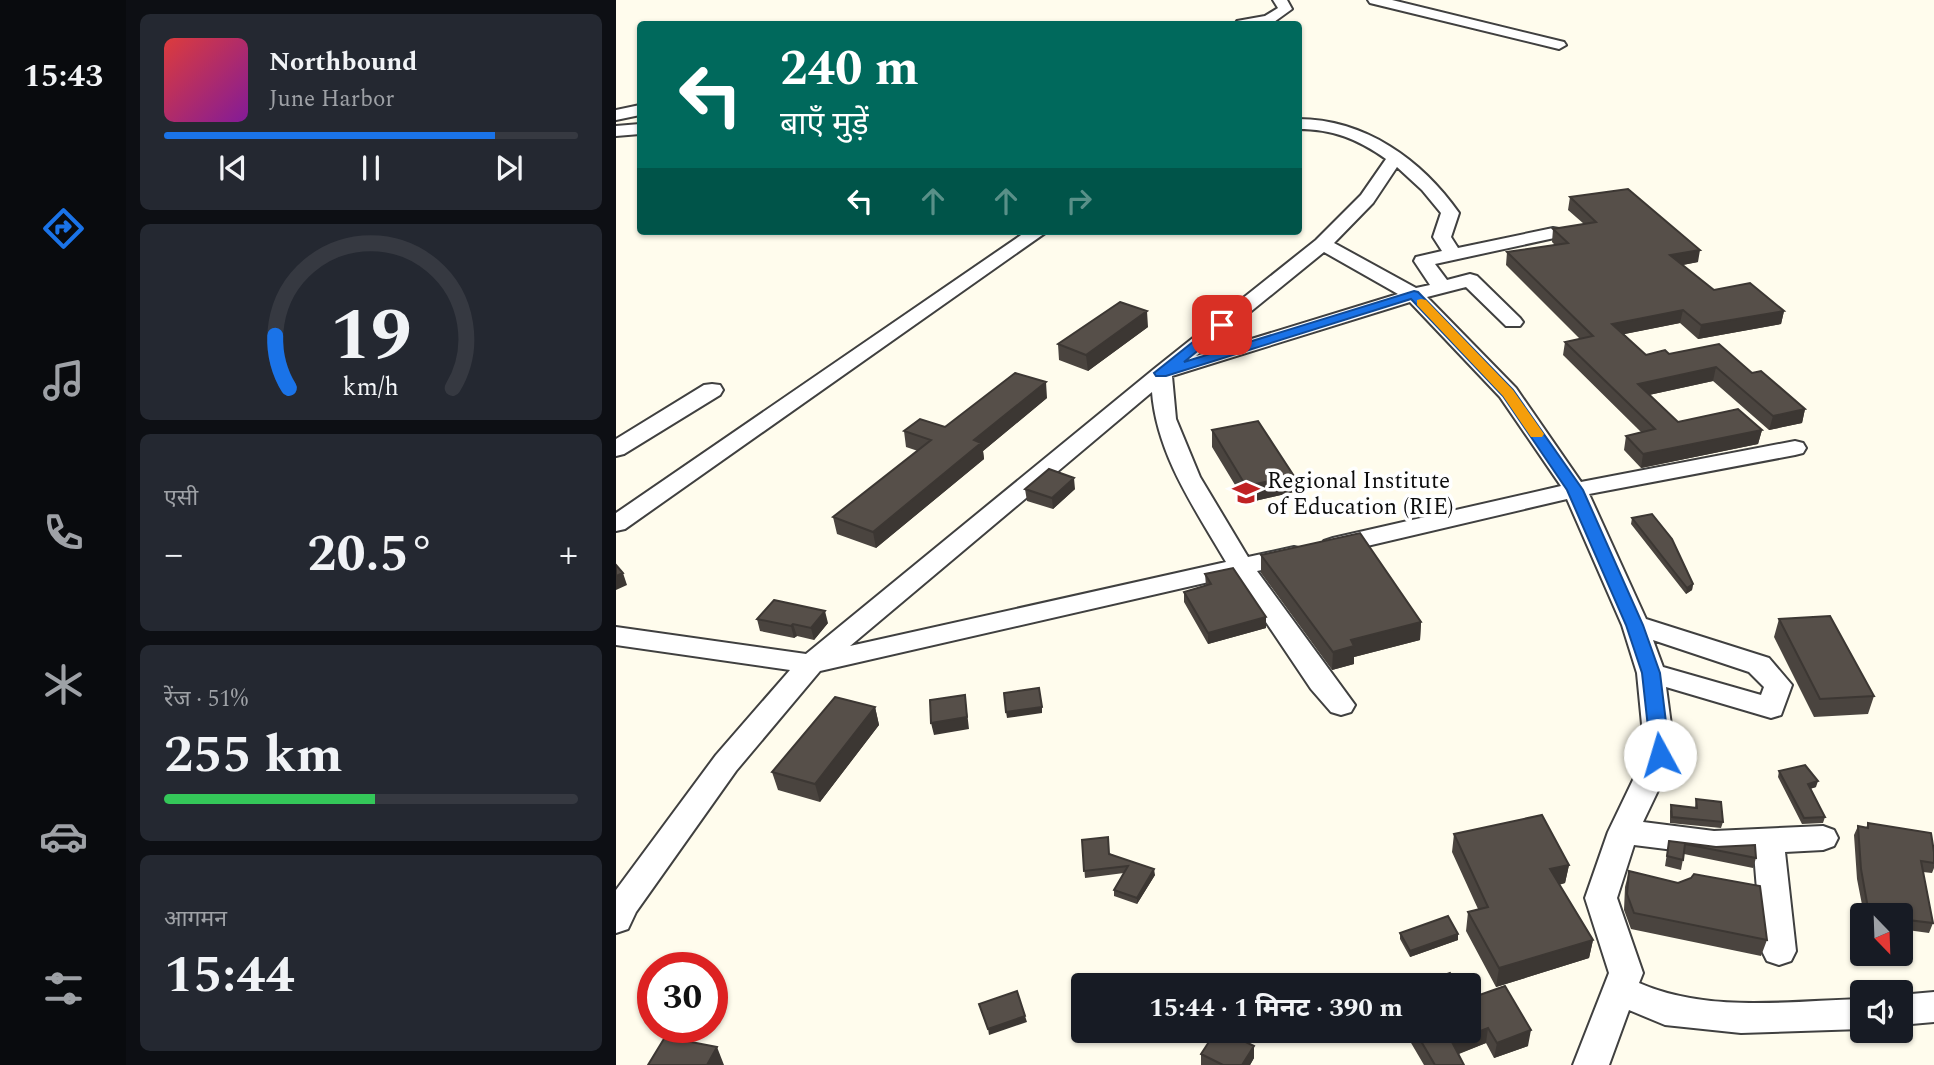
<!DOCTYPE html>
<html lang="hi">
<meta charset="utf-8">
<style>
:root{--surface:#171b24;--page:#242831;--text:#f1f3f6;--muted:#9ea1a6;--line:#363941;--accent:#1a73e8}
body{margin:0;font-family:Spectral,"Noto Sans Devanagari",serif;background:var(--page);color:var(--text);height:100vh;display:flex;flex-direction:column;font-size:26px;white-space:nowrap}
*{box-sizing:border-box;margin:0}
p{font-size:23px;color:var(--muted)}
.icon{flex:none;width:38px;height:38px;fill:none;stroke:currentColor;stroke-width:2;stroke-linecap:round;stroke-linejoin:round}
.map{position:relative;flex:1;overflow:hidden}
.details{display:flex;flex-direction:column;gap:14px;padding:14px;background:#0d0f14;width:490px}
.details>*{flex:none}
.hud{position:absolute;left:21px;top:21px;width:665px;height:214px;border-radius:7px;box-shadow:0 2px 5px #0004;background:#00695c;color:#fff;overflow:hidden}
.needle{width:46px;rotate:157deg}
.fabs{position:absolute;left:1234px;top:903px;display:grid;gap:14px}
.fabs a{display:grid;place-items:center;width:63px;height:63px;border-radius:7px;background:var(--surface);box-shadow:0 2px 5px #0004;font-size:35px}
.speed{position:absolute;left:21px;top:952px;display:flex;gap:14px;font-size:35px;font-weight:700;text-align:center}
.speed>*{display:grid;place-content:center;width:91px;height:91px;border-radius:50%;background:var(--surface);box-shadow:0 2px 5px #0004;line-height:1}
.speed .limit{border:10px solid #d22;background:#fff;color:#111}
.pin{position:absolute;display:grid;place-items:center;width:60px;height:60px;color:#fff;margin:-30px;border-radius:14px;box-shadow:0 4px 10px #0006}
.me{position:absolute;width:77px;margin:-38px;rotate:354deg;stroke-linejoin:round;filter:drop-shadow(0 0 5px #0008)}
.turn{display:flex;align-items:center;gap:24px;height:147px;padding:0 28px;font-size:32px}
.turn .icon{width:91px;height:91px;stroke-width:2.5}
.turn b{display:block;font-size:49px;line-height:60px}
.lanes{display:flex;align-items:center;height:66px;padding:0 28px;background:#0003;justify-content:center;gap:35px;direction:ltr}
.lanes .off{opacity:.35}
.big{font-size:52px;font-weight:700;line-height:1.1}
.details .tile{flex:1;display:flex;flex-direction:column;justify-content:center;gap:10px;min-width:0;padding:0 24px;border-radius:10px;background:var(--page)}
.details .dial{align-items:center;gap:0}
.dial svg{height:182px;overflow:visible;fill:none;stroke:var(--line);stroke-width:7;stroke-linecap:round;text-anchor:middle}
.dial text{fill:var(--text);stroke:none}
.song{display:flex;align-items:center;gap:21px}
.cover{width:84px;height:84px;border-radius:10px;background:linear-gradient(135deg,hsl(0 70% 55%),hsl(290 70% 35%))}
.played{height:7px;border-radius:4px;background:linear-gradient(90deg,var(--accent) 80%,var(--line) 80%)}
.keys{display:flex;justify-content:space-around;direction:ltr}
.heat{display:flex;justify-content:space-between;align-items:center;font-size:38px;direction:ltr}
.charge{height:10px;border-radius:5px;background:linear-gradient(90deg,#34c759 51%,var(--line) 0)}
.trip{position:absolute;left:455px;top:973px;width:410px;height:70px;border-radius:7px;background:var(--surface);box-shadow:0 2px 5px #0004;font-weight:700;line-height:70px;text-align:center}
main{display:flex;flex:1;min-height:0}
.menu{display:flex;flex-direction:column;width:126px;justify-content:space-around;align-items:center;background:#090b0e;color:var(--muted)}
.menu .icon{width:49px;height:49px}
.menu .current{color:var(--accent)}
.menu b{font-size:32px;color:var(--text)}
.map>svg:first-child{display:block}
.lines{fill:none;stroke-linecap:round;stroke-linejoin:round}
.minor-casing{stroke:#404040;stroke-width:4}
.minor{fill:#fff;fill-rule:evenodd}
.wall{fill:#4a443f}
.shaded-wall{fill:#3c3733}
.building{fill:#564f49;stroke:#3c3733;stroke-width:2}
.route{fill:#1a73e8;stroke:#114b97;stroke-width:2}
.slow{fill:#f59e0b}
.labels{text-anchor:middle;stroke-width:7;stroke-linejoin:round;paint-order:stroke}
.poi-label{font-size:23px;fill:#0d0d0d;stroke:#fff;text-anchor:start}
</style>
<main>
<nav class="menu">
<b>15:43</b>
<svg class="icon current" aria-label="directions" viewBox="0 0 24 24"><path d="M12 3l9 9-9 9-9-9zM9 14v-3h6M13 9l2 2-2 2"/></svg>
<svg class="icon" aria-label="music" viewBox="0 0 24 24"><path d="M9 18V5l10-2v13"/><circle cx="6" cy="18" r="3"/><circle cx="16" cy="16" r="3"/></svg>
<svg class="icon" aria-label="phone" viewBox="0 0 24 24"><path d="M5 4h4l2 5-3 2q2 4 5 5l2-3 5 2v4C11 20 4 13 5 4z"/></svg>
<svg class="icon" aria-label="climate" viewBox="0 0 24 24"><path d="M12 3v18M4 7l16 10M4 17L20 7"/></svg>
<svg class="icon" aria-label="car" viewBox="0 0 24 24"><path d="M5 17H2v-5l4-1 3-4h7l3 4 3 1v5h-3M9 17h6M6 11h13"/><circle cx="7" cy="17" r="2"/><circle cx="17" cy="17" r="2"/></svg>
<svg class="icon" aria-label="filters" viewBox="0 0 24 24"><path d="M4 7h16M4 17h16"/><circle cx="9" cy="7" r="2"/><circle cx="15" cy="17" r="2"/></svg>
</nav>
<section class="details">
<div class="tile">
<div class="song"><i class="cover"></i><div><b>Northbound</b><p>June Harbor</p></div></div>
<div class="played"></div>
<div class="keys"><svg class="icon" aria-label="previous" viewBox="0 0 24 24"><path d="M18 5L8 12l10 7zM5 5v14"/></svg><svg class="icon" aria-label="pause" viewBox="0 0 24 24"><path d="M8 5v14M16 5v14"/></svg><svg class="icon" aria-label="next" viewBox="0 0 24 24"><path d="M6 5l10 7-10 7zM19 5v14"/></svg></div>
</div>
<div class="tile dial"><svg viewBox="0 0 100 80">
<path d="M14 69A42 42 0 1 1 86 69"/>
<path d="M14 69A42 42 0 0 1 8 46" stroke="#1a73e8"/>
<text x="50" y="56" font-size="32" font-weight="700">19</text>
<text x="50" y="72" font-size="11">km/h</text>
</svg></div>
<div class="tile"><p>एसी</p>
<div class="heat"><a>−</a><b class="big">20.5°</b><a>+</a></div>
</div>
<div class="tile"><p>रेंज · 51%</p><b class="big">255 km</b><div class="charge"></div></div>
<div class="tile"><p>आगमन</p><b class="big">15:44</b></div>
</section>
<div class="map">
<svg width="1318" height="1065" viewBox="0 0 1318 1065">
<rect width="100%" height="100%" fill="#fffced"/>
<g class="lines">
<g class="minor-casing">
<path id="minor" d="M657 0H671L676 9 658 22 619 24 621 21 649 16 662 8Z
M752 0H776L948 42 950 45 943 49 754 3Z
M24 105V115L0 120V110Z
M682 119C749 119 806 160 843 213L835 237 842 248 937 228 943 229 946 233 943 237 819 264 831 280 854 274 861 276 904 318 907 322 904 326H890L850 287 811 297 900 388 965 482 1179 441 1187 443 1190 448 1187 453 1179 455 973 494 1030 619 1153 658 1176 685 1165 715 1155 718 1050 687 1059 755 1027 822 1098 831 1207 826 1218 830 1222 838 1218 846 1207 850 1169 852 1180 951 1175 961 1163 965 1151 961 1146 951 1138 853 1098 855 1018 845 1001 898 1027 973 1023 983C1092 1013 1173 1001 1246 999V1029L1125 1033 1049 1025 1013 1010 993 1065H957L993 973 969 898 992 832 1029 755 1021 673 1006 625 951 499 717 554 708 551 705 546 708 541 717 538 945 486 884 397 794 302 556 376 560 419 584 477 632 557 678 547 687 549 690 555 687 561 641 571 739 705 735 712 725 715 715 712 695 689 619 576 204 671 120 771 20 912 12 929 0 933V890L100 755 174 670 0 645V627L190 654 538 369 700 240 745 195 770 159C742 139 717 129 682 129ZM781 167 806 190 825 213 817 237 826 251 800 257 798 261 814 285 800 288 718 243 757 203ZM708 252 782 294 580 356ZM536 392C541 455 579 509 610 562L234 646ZM1037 640 1133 672 1148 687 1145 695 1047 667Z
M24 124V134L0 136V126Z
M411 231H432L9 529 0 531V513Z
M96 384 104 385 107 390 104 395 8 454 0 456V439L88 385Z
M1318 992V1022L1284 1025V995Z"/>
</g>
<use href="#minor" class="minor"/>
</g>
<path class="wall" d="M954 197 1082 262 1066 265 1098 290 1168 311 1165 324 1082 339 1064 323 1008 334 1030 355 1053 354 1136 373 1189 409 1186 423 1153 430 1097 381 1033 395 1062 422 1146 430 1142 444 1025 468 1008 450 1010 436 1025 432 947 355 949 342 964 339 890 265 891 252 939 245 936 242 937 229 968 224 952 210Z
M532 327 472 371 443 360 442 344Z
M431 398 367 451 368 459 260 548 221 534 217 517 302 451 290 447 288 431 329 427Z
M596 430 678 492 630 503 596 447Z
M409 489H459L437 509 411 501Z
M1016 518 1077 584 1076 590 1070 594 1015 524Z
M645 555 805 622 804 640 738 657V664L716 670 645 573Z
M589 574 650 617V628L592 644 568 602V592L590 586Z
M141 619 212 623 198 640 181 636 178 638 144 631Z
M1163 619 1258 696 1252 714 1198 717 1158 637Z
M259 707 263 725 204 802 162 790 156 772Z
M1163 771 1200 787 1194 789 1209 817 1207 823 1186 824 1162 777Z
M1080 799 1107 822 1105 828 1054 823V811L1055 805 1079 808Z
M1252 823 1318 852V868L1316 873 1307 872 1317 923 1313 933 1284 929V915H1248L1241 879 1238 835 1242 826 1250 828Z
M838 834 953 865 949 883 943 885 977 940 973 958 880 987 850 931 852 912 862 909 836 852Z
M466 840 539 875 521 904 498 896V890L508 873 469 878Z
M1053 841 1100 847 1140 858 1137 868 1068 854 1065 870 1049 866Z
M1013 871 1151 940 1145 956 1015 929 1008 910 1009 887Z
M784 933 842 934V940L794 957 784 939Z
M852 999 912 1046 878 1058 870 1043 843 1054 848 1065H808L788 1031H852Z
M585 1054 638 1058 634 1065H585Z"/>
<path class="shaded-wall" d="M1084 250 1082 262 1052 268 1054 255Z
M1067 310 1064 323 994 337 996 324Z
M531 311 532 327 472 371 470 355Z
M1168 311 1165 324 1082 339 1085 325Z
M1100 367 1097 381 1019 398 1022 384Z
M430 382 431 398 367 451 368 459 260 548 257 532 358 440Z
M1189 409 1186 423 1153 430 1157 416Z
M1146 430 1142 444 1025 468 1027 454Z
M678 476V492L630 503V486Z
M458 478 459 489 437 509 436 498Z
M7 573 11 585 0 590V576Z
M1077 584 1076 590 1070 594 1071 588Z
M209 611 212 623 198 640 195 628Z
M650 617V628L592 644V633Z
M805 622 804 640 738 657V664L716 670 717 652 735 640Z
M177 624 181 636 178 638 175 626Z
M349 695 353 729 318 735 315 723Z
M259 707 263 725 204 802 199 784Z
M426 707V713L391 718 390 712Z
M1202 781 1200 787 1190 790 1192 784Z
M953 865 949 883 930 887 934 869Z
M538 869 539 875 521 904V898Z
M842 934V940L794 957V951Z
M977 940 973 958 880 987 883 968Z
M409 1016 411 1022 373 1035 372 1029Z
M872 1028 870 1043 834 1057 836 1042Z
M915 1030 912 1046 878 1058 881 1043Z
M638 1046V1058L634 1065H626Z
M101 1047 108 1065H91Z"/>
<path class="building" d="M1012 189 1084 250 1054 255 1098 290 1134 283 1168 311 1085 325 1067 310 996 324 1030 355 1049 350 1053 354 1103 344 1136 373 1145 371 1189 409 1157 416 1100 367 1022 384 1062 422 1122 409 1146 430 1027 454 1010 436 1039 429 949 342 977 336 891 252 952 243 937 229 980 222 954 197Z
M504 302 531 311 470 355 442 344Z
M399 373 430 382 358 440 365 443 257 532 217 517 315 440 288 431 304 419 329 427Z
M642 421 678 476 630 486 596 430Z
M433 469 458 478 436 498 409 489Z
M1036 514 1056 539 1077 584 1071 588 1016 518Z
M744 533 805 622 735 640 738 646 717 652 645 555Z
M0 565 7 573 0 576Z
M617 568 650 617 592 633 568 592 595 584 589 574Z
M158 600 209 611 195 628 177 624 175 626 141 619Z
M1214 616 1258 696 1204 699 1163 619Z
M423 688 426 707 390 712 388 693Z
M349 695 351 717 315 723 314 700Z
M219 697 259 707 199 784 156 772Z
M1189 765 1202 781 1192 784 1209 817 1188 818 1163 771Z
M1080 799 1105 802 1107 822 1056 817 1055 805 1081 808Z
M926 815 953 865 934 869 977 940 883 968 852 912 872 907 838 834Z
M1252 823 1315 833 1318 852V863L1305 861 1317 923 1284 919V915L1253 914 1245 869 1242 826 1252 828Z
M492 837 493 854 538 869 521 898 498 890 512 866 468 871 466 840Z
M1053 841 1100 847 1139 845 1140 858 1069 844 1067 860 1051 856Z
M1013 871 1062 883 1075 878 1078 874 1144 886 1151 940 1018 913 1011 894Z
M832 916 842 934 794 951 784 933Z
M834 973 842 985H801Z
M889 986 915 1030 881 1043 872 1028 836 1042 848 1065H819L799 1031H852V999Z
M401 991 409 1016 372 1029 363 1004Z
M600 1031H607L638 1046 626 1065H607L585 1054Z
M49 1037 101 1047 91 1065H32Z"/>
<path class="route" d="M798 291 802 292 897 390 967 490 1027 625 1044 673 1054 755 1051 760H1038L1035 755 1026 673 1010 625 951 490 887 396 795 299 550 376H540L538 373 602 322H611L613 325 568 362Z"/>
<path class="slow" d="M805 299 810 300 897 390 928 434 926 437H915L887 396 801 305V300Z"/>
<defs>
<g id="university-bare" transform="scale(2.1)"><path d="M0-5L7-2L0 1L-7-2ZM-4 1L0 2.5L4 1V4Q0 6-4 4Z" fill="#c02223" stroke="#fff" stroke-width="2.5" paint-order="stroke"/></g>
</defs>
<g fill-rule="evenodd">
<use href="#university-bare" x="630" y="493"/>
</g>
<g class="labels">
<g class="poi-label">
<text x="651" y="488">Regional Institute<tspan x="651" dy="26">of Education (RIE)</tspan></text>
</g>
</g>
</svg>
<div class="fabs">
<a><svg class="needle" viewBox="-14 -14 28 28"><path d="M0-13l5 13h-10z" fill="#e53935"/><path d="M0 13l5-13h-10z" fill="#9ea1a6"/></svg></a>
<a><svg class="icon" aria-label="sound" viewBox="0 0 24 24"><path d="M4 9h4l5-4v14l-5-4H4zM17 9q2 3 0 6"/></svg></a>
</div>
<div class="speed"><div class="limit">30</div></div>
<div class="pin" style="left:606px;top:325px;background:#d93025"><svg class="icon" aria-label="arrive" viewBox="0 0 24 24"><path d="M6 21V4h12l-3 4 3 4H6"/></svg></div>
<svg class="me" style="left:1044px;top:755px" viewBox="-20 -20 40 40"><circle r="19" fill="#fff"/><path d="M0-13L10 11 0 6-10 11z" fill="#1a73e8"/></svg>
<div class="trip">15:44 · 1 मिनट · 390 m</div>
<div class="hud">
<div class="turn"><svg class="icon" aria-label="left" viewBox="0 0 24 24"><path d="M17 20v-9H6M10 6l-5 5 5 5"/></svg><div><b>240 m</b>बाएँ मुड़ें</div></div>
<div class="lanes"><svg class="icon" aria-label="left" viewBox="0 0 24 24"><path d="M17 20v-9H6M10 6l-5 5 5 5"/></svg><svg class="icon off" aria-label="ahead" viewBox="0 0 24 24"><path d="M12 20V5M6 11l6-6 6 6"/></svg><svg class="icon off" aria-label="ahead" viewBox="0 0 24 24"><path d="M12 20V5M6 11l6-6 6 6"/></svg><svg class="icon off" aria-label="right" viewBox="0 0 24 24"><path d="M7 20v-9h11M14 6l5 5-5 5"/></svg></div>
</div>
</div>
</main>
